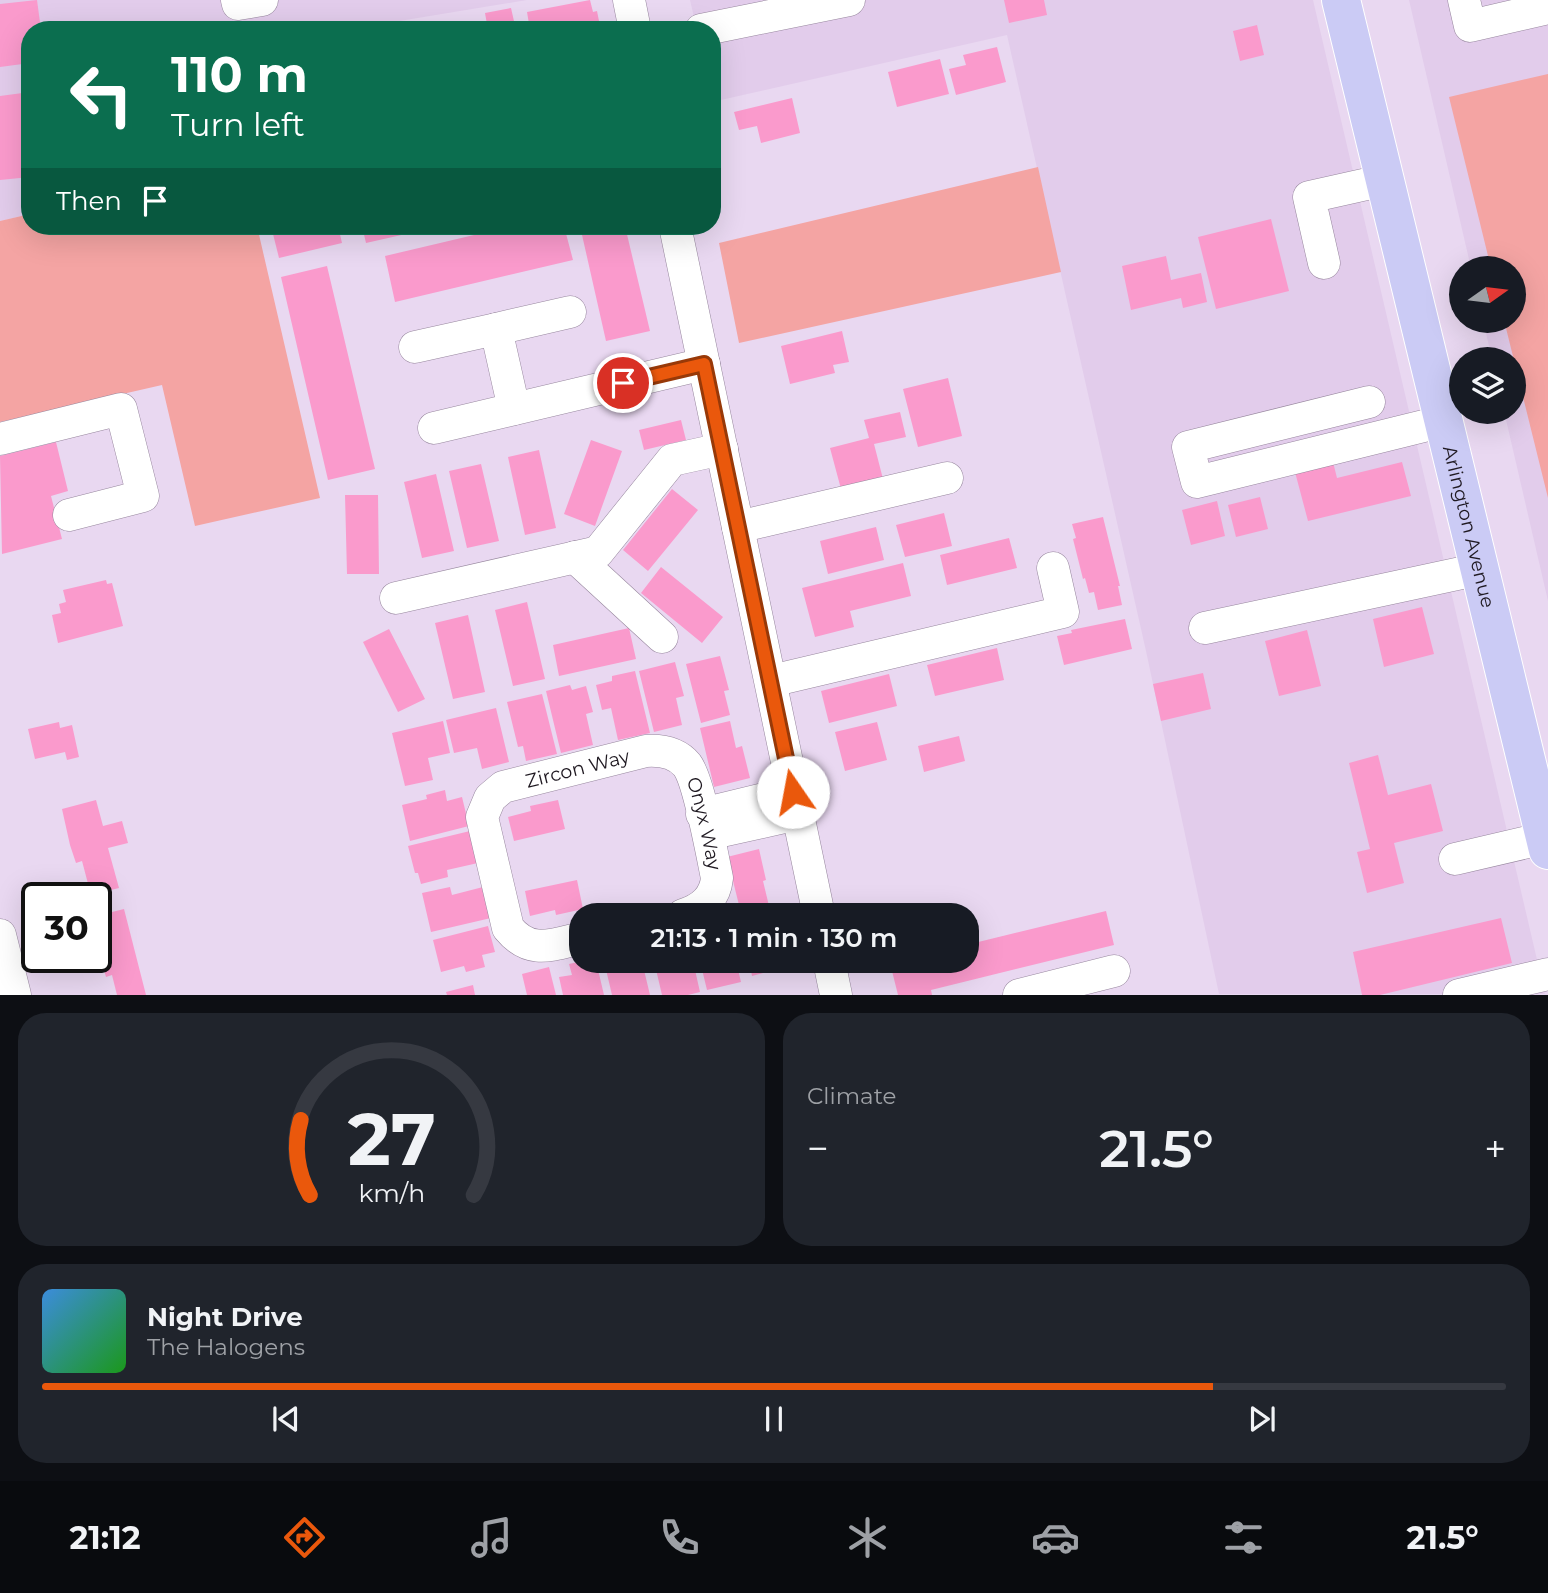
<!DOCTYPE html>
<meta charset="utf-8">
<style>
:root{--surface:#171b24;--page:#20242c;--text:#f1f3f6;--muted:#9ea1a6;--line:#363941;--accent:#ea580c}
body{margin:0;font-family:Montserrat,sans-serif;background:var(--page);color:var(--text);height:100vh;display:flex;flex-direction:column;font-size:26px;white-space:nowrap}
*{box-sizing:border-box;margin:0}
p{font-size:23px;color:var(--muted)}
.icon{flex:none;width:38px;height:38px;fill:none;stroke:currentColor;stroke-width:2;stroke-linecap:round;stroke-linejoin:round}
.map{position:relative;height:995px;overflow:hidden}
.sheet{display:flex;flex-direction:column;gap:18px;padding:18px;background:#0d0f14;flex:1}
.sheet>*{flex:none}
.top-card{position:absolute;left:21px;top:21px;width:700px;height:214px;border-radius:28px;box-shadow:0 7px 28px #0002;background:#0b6e4f;color:#fff;overflow:hidden}
.needle{width:46px;rotate:76deg}
.controls{position:absolute;left:1449px;top:256px;display:grid;gap:14px}
.controls a{display:grid;place-items:center;width:77px;height:77px;border-radius:50%;background:var(--surface);box-shadow:0 7px 28px #0002;font-size:35px}
.speed{position:absolute;left:21px;top:882px;display:flex;gap:14px;font-size:35px;font-weight:700;text-align:center}
.speed>*{display:grid;place-content:center;width:91px;height:91px;border-radius:50%;background:var(--surface);box-shadow:0 7px 28px #0002;line-height:1}
.speed .limit{border:4px solid #111;border-radius:10px;background:#fff;color:#111}
.pin{position:absolute;display:grid;place-items:center;width:60px;height:60px;color:#fff;margin:-30px;border:4px solid #fff;border-radius:50%;box-shadow:0 2px 7px #0007}
.me{position:absolute;width:77px;margin:-38px;rotate:348deg;stroke-linejoin:round;filter:drop-shadow(0 0 5px #0008)}
.turn{display:flex;align-items:center;gap:24px;height:147px;padding:0 35px;font-size:32px}
.turn .icon{width:91px;height:91px;stroke-width:2.5}
.turn b{display:block;font-size:49px;line-height:60px}
.then{display:flex;align-items:center;height:66px;padding:0 35px;background:#0003;gap:14px;font-size:26px}
.big{font-size:52px;font-weight:600;line-height:1.1}
.sheet .card{flex:1;display:flex;flex-direction:column;justify-content:center;gap:10px;min-width:0;padding:0 24px;border-radius:28px;background:var(--page)}
.sheet .dial{align-items:center;gap:0}
.dial svg{height:182px;overflow:visible;fill:none;stroke:var(--line);stroke-width:7;stroke-linecap:round;text-anchor:middle}
.dial text{fill:var(--text);stroke:none}
.song{display:flex;align-items:center;gap:21px}
.cover{width:84px;height:84px;border-radius:10px;background:linear-gradient(135deg,hsl(210 70% 55%),hsl(120 70% 35%))}
.played{height:7px;border-radius:4px;background:linear-gradient(90deg,var(--accent) 80%,var(--line) 80%)}
.keys{display:flex;justify-content:space-around;direction:ltr}
.heat{display:flex;justify-content:space-between;align-items:center;font-size:38px;direction:ltr}
.sheet .tiles{flex:1;display:grid;gap:18px;grid-template-columns:1fr 1fr}
.card:last-child{grid-column:span 2}
.trip{position:absolute;left:569px;top:903px;width:410px;height:70px;border-radius:28px;background:var(--surface);box-shadow:0 7px 28px #0002;font-weight:600;line-height:70px;text-align:center}
.dock{display:flex;height:112px;justify-content:space-around;align-items:center;background:#090b0e;color:var(--muted)}
.dock .icon{width:49px;height:49px}
.dock .current{color:var(--accent)}
.dock b{font-size:32px;color:var(--text)}
.map>svg:first-child{display:block}
.built{fill:#e2cceb}
.green{fill:#f4a4a3}
.building{fill:#fa9acc}
.lines{fill:none;stroke-linecap:round;stroke-linejoin:round}
.minor-casing{stroke:#97879e;stroke-width:33}
.major-casing{stroke:#fff;stroke-width:40}
.minor{stroke:#fff;stroke-width:32}
.major{stroke:#cbcbf5;stroke-width:38}
.route-casing{stroke:#983908;stroke-width:18}
.route{stroke:#ea580c;stroke-width:12}
.labels{text-anchor:middle;stroke-width:5;stroke-linejoin:round;paint-order:stroke}
.street-label{font-size:19px;fill:#1f1921;stroke:#e9d8f1}
</style>
<div class="map">
<svg width="1548" height="995" viewBox="0 0 1548 995">
<rect width="100%" height="100%" fill="#e9d8f1"/>
<path class="built" d="M0 0H527L345 30H30V214L0 221Z
M690 0H1313L1545 994H1219L1146 651 1007 35 712 102V30H697Z
M1409 0H1548V601L1504 411H1514V359H1492L1483 320H1514V268H1471Z"/>
<path class="green" d="M1548 74V498L1504 320H1514V268H1491L1449 97Z
M1038 167 1061 272 739 343 719 243Z
M30 214V226H257L320 498 195 526 162 385 0 422V221Z"/>
<path class="building" d="M37 0 41 30H30V63L0 67V4Z
M590 0 593 12 597 11 599 21 596 22 597 30H530L527 12Z
M1004 0H1044L1047 15 1009 23Z
M511 8 516 30H488L485 13Z
M1257 25 1264 55 1240 61 1233 31Z
M997 47 1006 82 956 95 949 69 966 65 963 55Z
M940 59 949 94 897 107 888 72Z
M30 92V177L0 180V96Z
M792 98 800 133 761 143 757 126 739 130 734 112Z
M1271 219 1289 291 1216 309 1198 237Z
M290 226H338L342 243 279 258 272 230Z
M362 226H428V229L366 243Z
M512 226H564L573 260 395 302 385 256Z
M580 226H625L650 331 606 341Z
M1166 256 1171 280 1201 273 1207 302 1183 308 1181 298 1131 310 1122 266Z
M327 266 375 469 328 480 281 277Z
M842 331 849 362 833 365 835 373 790 384 781 346Z
M948 378 962 436 918 447 903 389Z
M900 412 906 437 874 444 883 479 841 489 830 448 869 438 864 420Z
M681 420 686 440 644 450 639 430Z
M591 440 622 451 595 526 564 514Z
M56 442 68 491 51 496 62 539 2 554 0 456Z
M539 450 556 528 525 535 508 457Z
M1333 462 1337 478 1402 462 1411 496 1308 521 1295 472Z
M481 464 499 541 467 548 449 471Z
M436 474 454 551 422 558 404 482Z
M672 489 698 510 648 571 623 550Z
M345 495H378L379 574H347Z
M1260 497 1268 529 1236 537 1228 505Z
M1217 501 1225 536 1191 545 1182 510Z
M944 513 952 546 905 557 896 525Z
M1103 517 1120 586H1118L1122 605 1098 610 1094 592 1089 593 1085 578 1083 579 1073 539 1076 538 1072 524Z
M876 527 884 560 828 574 820 541Z
M1009 538 1017 568 947 585 940 555Z
M903 563 911 596 850 611 854 627 815 637 802 588Z
M661 567 723 617 702 643 641 593Z
M106 580 107 584 112 583 123 626 58 643 52 615 61 613 59 604 66 602 63 590Z
M527 602 545 679 513 686 495 610Z
M1422 607 1434 654 1384 667 1373 619Z
M468 615 485 692 453 699 435 623Z
M1125 619 1132 649 1064 665 1057 636 1072 633 1071 630Z
M629 628 636 659 559 676 553 645Z
M389 629 425 699 398 712 363 642Z
M1307 630 1321 686 1279 696 1265 641Z
M997 648 1004 680 935 696 927 665Z
M720 656 729 690 724 691 730 715 701 723 686 664Z
M675 662 684 696 676 698 682 725 654 732 639 671Z
M635 671 650 733 618 740 611 708 602 710 596 685 612 681V676Z
M1203 673 1211 709 1161 721 1153 684Z
M889 674 897 706 829 723 821 691Z
M570 685 572 690 586 686 593 712 586 714 593 745 561 753 546 691Z
M542 694 557 754 526 761 523 746 518 747 507 702Z
M496 708 509 762 482 769 477 748 454 753 446 720Z
M443 721 450 753 428 758 433 780 405 786 392 733Z
M730 721 736 748 742 746 750 778 714 787 700 728Z
M59 722 60 728 72 725 79 757 67 760 65 752 35 759 28 729Z
M877 722 887 760 845 771 835 732Z
M959 736 965 761 924 772 918 746Z
M1378 755 1388 795 1431 784 1443 831 1394 843 1404 883 1367 893 1357 852 1370 849 1349 763Z
M445 790 447 801 462 797 469 826 410 841 402 805 427 799 426 795Z
M96 800 103 826 122 821 128 843 108 848 119 888 91 895 82 861 76 863 70 845 62 809Z
M558 800 565 829 514 841 508 817 531 811 530 806Z
M470 831 478 863 447 870 448 877 421 884 418 873H415L408 846Z
M759 849 766 880 763 881 769 906 741 913 727 857Z
M577 880 583 909 556 915 555 910 530 916 525 891Z
M450 887 452 895 483 887 491 918 431 932 422 893Z
M124 909 146 995H117L112 975 106 977 100 956H98L96 916Z
M1106 911 1114 945 931 990 932 995H898L890 963 901 961H966V945Z
M1501 918 1512 963 1380 995H1362L1353 952Z
M488 926 495 952 482 955 485 967 466 972 464 966 441 972 433 940Z
M582 961H596L604 995H563L559 977 572 975 569 964Z
M604 961H634L636 972 644 970 650 995H612Z
M654 961H693L700 992 688 995H662Z
M700 961H736L741 982 707 990Z
M749 961H780L782 968 752 976Z
M549 967 556 995H527L522 974Z
M473 985 475 995H447L446 992Z"/>
<g class="lines">
<g class="minor-casing">
<g id="minor">
<path d="M237 0 238 4 262 0"/>
<path d="M629 0 635 30"/>
<path d="M1464 0 1470 26 1548 8"/>
<path d="M701 30 849 0"/>
<path d="M675 226 819 915"/>
<path d="M1324 263 1309 197 1385 180"/>
<path d="M415 347 496 329"/>
<path d="M1369 402 1188 447 1197 482 1444 421"/>
<path d="M514 409 496 329 570 312"/>
<path d="M434 428 704 364"/>
<path d="M0 439 121 409 143 496 69 515"/>
<path d="M738 527 947 478"/>
<path d="M575 557 662 637"/>
<path d="M396 598 598 552 672 460 722 449"/>
<path d="M1205 628 1480 569"/>
<path d="M771 681 1063 612 1053 568"/>
<path d="M702 814 793 792"/>
<path d="M722 831 798 814"/>
<path d="M1455 859 1545 838"/>
<path d="M0 935 15 995"/>
<path id="s1" d="M581 938C551 945 530 955 508 928L482 817 490 798 503 787 646 751C661 750 677 753 687 765 699 781 712 854 717 878 715 898 702 909 683 915"/>
<path d="M829 961 836 995"/>
<path d="M1019 995 1114 971"/>
<path d="M1459 995 1548 974"/>
</g>
</g>
<g class="major-casing">
<g id="major">
<path id="s2" d="M1341 0 1548 850"/>
</g>
</g>
<use href="#minor" class="minor"/>
<use href="#major" class="major"/>
</g>
<g class="lines">
<g class="route-casing">
<path id="route" d="M623 383 704 364 793 792"/>
</g>
<use href="#route" class="route"/>
</g>
<g class="labels">
<g class="street-label">
<text dy="7" stroke="none"><textPath href="#s2" startOffset="542">Arlington Avenue</textPath></text>
<text dy="7" stroke="none"><textPath href="#s1" startOffset="308">Zircon Way</textPath></text>
<text dy="7" stroke="none"><textPath href="#s1" startOffset="485">Onyx Way</textPath></text>
</g>
</g>
</svg>
<div class="controls">
<a><svg class="needle" viewBox="-14 -14 28 28"><path d="M0-13l5 13h-10z" fill="#e53935"/><path d="M0 13l5-13h-10z" fill="#9ea1a6"/></svg></a>
<a><svg class="icon" aria-label="layers" viewBox="0 0 24 24"><path d="M12 4l9 5-9 5-9-5zM3 14l9 5 9-5"/></svg></a>
</div>
<div class="speed"><div class="limit">30</div></div>
<div class="pin" style="left:623px;top:383px;background:#d93025"><svg class="icon" aria-label="arrive" viewBox="0 0 24 24"><path d="M6 21V4h12l-3 4 3 4H6"/></svg></div>
<svg class="me" style="left:793px;top:792px" viewBox="-20 -20 40 40"><circle r="19" fill="#fff"/><path d="M0-13L10 11 0 6-10 11z" fill="#ea580c"/></svg>
<div class="trip">21:13 · 1 min · 130 m</div>
<div class="top-card">
<div class="turn"><svg class="icon" aria-label="left" viewBox="0 0 24 24"><path d="M17 20v-9H6M10 6l-5 5 5 5"/></svg><div><b>110 m</b>Turn left</div></div>
<div class="then">Then<svg class="icon" aria-label="arrive" viewBox="0 0 24 24"><path d="M6 21V4h12l-3 4 3 4H6"/></svg></div>
</div>
</div>
<section class="sheet">
<div class="tiles">
<div class="card dial"><svg viewBox="0 0 100 80">
<path d="M14 69A42 42 0 1 1 86 69"/>
<path d="M14 69A42 42 0 0 1 10 36" stroke="#ea580c"/>
<text x="50" y="56" font-size="32" font-weight="700">27</text>
<text x="50" y="72" font-size="11">km/h</text>
</svg></div>
<div class="card"><p>Climate</p>
<div class="heat"><a>−</a><b class="big">21.5°</b><a>+</a></div>
</div>
<div class="card">
<div class="song"><i class="cover"></i><div><b>Night Drive</b><p>The Halogens</p></div></div>
<div class="played"></div>
<div class="keys"><svg class="icon" aria-label="previous" viewBox="0 0 24 24"><path d="M18 5L8 12l10 7zM5 5v14"/></svg><svg class="icon" aria-label="pause" viewBox="0 0 24 24"><path d="M8 5v14M16 5v14"/></svg><svg class="icon" aria-label="next" viewBox="0 0 24 24"><path d="M6 5l10 7-10 7zM19 5v14"/></svg></div>
</div>
</div>
</section>
<nav class="dock">
<b>21:12</b>
<svg class="icon current" aria-label="directions" viewBox="0 0 24 24"><path d="M12 3l9 9-9 9-9-9zM9 14v-3h6M13 9l2 2-2 2"/></svg>
<svg class="icon" aria-label="music" viewBox="0 0 24 24"><path d="M9 18V5l10-2v13"/><circle cx="6" cy="18" r="3"/><circle cx="16" cy="16" r="3"/></svg>
<svg class="icon" aria-label="phone" viewBox="0 0 24 24"><path d="M5 4h4l2 5-3 2q2 4 5 5l2-3 5 2v4C11 20 4 13 5 4z"/></svg>
<svg class="icon" aria-label="climate" viewBox="0 0 24 24"><path d="M12 3v18M4 7l16 10M4 17L20 7"/></svg>
<svg class="icon" aria-label="car" viewBox="0 0 24 24"><path d="M5 17H2v-5l4-1 3-4h7l3 4 3 1v5h-3M9 17h6M6 11h13"/><circle cx="7" cy="17" r="2"/><circle cx="17" cy="17" r="2"/></svg>
<svg class="icon" aria-label="filters" viewBox="0 0 24 24"><path d="M4 7h16M4 17h16"/><circle cx="9" cy="7" r="2"/><circle cx="15" cy="17" r="2"/></svg>
<b>21.5°</b>
</nav>
